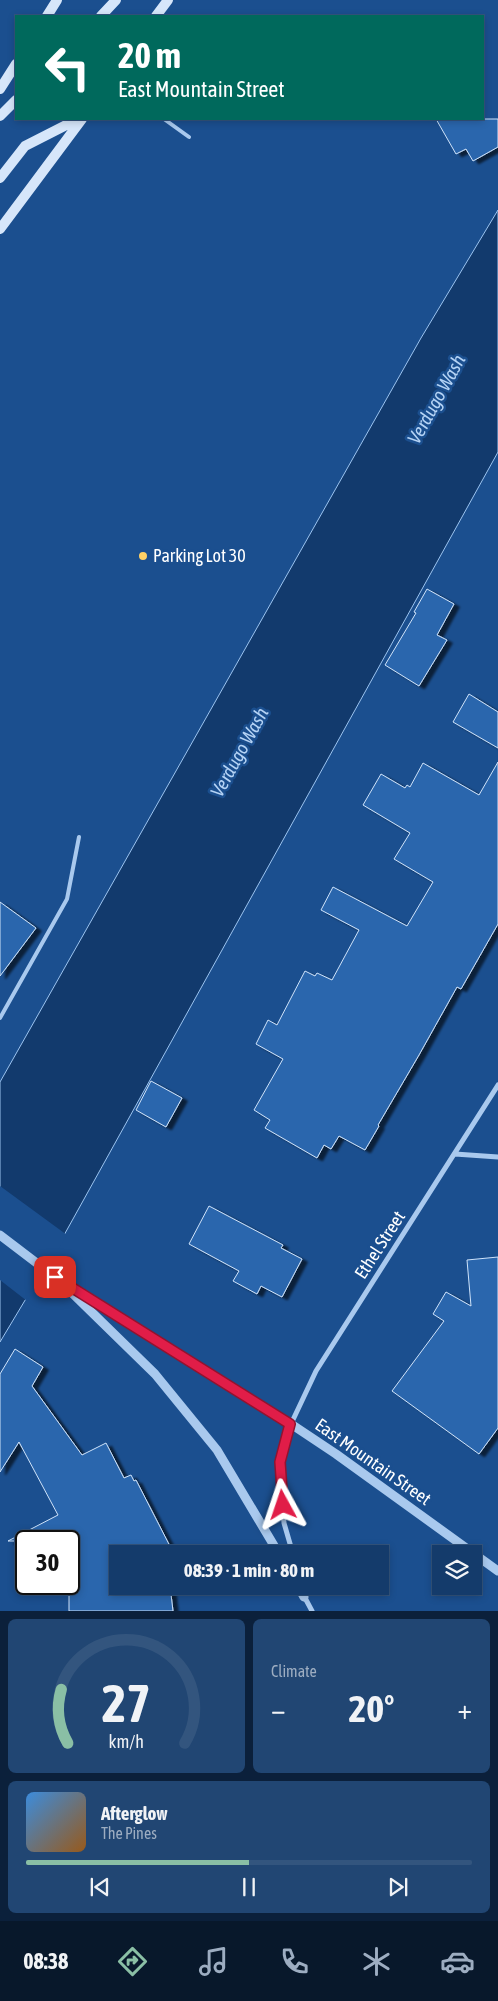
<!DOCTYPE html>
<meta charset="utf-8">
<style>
:root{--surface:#143b6b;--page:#214673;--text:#f1f3f6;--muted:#9dadc1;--line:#33557e;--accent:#8abfa5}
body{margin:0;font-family:"Asap Condensed",sans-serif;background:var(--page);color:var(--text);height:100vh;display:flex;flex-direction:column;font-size:19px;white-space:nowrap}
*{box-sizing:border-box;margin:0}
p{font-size:16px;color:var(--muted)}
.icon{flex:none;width:28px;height:28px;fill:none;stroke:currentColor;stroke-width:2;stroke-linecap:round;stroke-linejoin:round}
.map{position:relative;height:1611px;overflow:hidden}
.side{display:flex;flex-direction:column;gap:8px;padding:8px;background:#0b203b;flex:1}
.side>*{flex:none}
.guide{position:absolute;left:15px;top:15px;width:469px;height:105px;border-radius:0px;box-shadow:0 2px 8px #0003,0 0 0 1px var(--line);background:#00695c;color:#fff;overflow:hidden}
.buttons{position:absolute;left:432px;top:1545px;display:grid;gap:10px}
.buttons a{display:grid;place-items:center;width:50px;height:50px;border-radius:0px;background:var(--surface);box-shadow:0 2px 8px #0003,0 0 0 1px var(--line);font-size:25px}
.speed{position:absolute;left:15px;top:1530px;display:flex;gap:10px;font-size:25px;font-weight:700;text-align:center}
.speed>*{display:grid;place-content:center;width:65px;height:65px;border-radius:50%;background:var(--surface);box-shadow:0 2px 8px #0003,0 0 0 1px var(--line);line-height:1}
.speed .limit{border:2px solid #111;border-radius:8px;background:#fff;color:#111}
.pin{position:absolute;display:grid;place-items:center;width:42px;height:42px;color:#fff;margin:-21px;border-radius:10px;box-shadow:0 2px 8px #0006}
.me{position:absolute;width:55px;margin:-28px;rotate:355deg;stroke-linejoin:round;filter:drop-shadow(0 0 4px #0008)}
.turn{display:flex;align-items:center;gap:18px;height:105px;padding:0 20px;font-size:22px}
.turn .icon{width:65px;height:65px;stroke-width:2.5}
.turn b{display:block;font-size:35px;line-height:42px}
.big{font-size:38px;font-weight:700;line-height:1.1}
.side .card{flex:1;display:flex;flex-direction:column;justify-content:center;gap:8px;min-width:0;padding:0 18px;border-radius:8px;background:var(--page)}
.side .dial{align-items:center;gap:0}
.dial svg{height:130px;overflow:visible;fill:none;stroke:var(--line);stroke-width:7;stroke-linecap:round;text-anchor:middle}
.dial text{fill:var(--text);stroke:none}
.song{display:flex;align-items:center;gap:15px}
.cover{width:60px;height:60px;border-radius:8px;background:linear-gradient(135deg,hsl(210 70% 55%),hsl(30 70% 35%))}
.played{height:5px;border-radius:2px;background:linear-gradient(90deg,var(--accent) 50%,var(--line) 50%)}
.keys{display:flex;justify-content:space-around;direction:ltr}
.heat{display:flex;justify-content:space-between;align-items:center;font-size:28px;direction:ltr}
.side .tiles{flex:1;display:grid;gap:8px;grid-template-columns:1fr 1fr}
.card:last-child{grid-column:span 2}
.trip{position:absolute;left:109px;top:1545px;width:280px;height:50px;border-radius:0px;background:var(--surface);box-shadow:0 2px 8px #0003,0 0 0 1px var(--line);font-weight:700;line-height:50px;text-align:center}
.dock{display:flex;height:80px;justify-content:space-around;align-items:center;background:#08182b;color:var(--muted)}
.dock .icon{width:35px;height:35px}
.dock .active{color:var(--accent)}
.dock b{font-size:22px;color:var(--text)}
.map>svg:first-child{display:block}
.water{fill:#123a6d;stroke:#9cc4f0}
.pier{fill:#1b4f8f}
.building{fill:#2a66ad;stroke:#cfe3fa;filter:url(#shadow)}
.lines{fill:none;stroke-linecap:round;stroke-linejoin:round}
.service{stroke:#a9c9ee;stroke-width:4}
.minor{stroke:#a9c9ee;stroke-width:5}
.tertiary{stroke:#a9c9ee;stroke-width:9}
.secondary{stroke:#d6e6fa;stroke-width:10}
.route-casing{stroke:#92132f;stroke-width:12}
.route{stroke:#e11d48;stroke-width:9}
.poi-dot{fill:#ffd166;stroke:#1b4f8f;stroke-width:2}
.labels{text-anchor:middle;stroke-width:5;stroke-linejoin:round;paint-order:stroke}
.poi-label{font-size:18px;fill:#fff;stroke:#1b4f8f;text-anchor:start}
.street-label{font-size:18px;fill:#fff;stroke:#1b4f8f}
.water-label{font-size:19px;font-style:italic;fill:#b5d3f5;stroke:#1b4f8f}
</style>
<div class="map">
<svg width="498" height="1611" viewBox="0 0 498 1611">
<defs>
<filter id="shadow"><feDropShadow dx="5.5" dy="3" stdDeviation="1" flood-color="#0009"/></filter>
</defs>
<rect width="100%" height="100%" fill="#1b4f8f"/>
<path class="water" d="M498 210V452L63 1237 0 1342V1082L421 338Z"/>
<path class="pier" d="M0 1186 67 1235 27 1301 0 1280Z"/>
<path class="building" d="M436 119H498V147L473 161 466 149 456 154Z
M427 589 454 604 437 635 447 640 419 686 385 665 416 613 414 612Z
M469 694 498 712V748L453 722Z
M498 762V924L461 989 457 987 419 1055 378 1125 379 1126 365 1150 339 1136 331 1149 324 1145 317 1158 265 1128 270 1120 254 1110 283 1059 256 1044 268 1020 277 1025 305 971 315 976 317 973 332 980 359 930 321 910 333 887 407 926 433 882 394 859 410 833 363 805 381 774 405 788 407 785 410 787 423 763 479 795Z
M0 902 36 928 0 976Z
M151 1081 182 1098 166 1127 136 1110Z
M209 1206 283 1245 281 1248 302 1259 282 1297 261 1286 257 1294 233 1281 239 1271 189 1244Z
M498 1257V1428L479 1454 392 1391 444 1321 433 1314 446 1292 471 1306 467 1260Z
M15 1349 43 1367 32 1386 82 1455 106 1443 124 1478 131 1475 134 1481 136 1480 174 1554H118V1586H170L173 1611H69V1541H8L58 1515 19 1442 0 1472V1374Z"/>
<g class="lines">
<path class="service" d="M164 119 189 137
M0 1018 67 899 79 837"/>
<path class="minor" d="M455 1154 498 1157
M293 1554 284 1523 280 1470V1462L291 1424 316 1371 498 1085
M304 1596 312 1611"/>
<path class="tertiary" d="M0 1235 55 1277 291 1424 336 1454 498 1571
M68 1289 155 1374 217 1450 279 1554
M298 1586 304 1597"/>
<path class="secondary" d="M47 16 57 0
M101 16 116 0
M156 16 168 0
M0 89 16 64
M0 116 16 100
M0 178 25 146 78 119
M0 229 82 119"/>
</g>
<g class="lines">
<g class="route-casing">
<path id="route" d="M55 1277 290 1424 280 1462 283 1505"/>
</g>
<use href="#route" class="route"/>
</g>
<circle class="poi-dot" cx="143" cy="556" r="5"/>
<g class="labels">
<g class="poi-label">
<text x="153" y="562">Parking Lot 30</text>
</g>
<g class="street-label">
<text transform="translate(380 1245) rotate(-57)" y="6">Ethel Street</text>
<text transform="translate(373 1462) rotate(35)" y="6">East Mountain Street</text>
</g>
<g class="water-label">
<text transform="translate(436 399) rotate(-61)" y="7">Verdugo Wash</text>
<text transform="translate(239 752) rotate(-61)" y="7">Verdugo Wash</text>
</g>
</g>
</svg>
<div class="buttons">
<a><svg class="icon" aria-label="layers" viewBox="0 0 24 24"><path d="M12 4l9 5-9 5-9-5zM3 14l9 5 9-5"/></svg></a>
</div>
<div class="speed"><div class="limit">30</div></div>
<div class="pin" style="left:55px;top:1277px;background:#d93025"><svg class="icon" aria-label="arrive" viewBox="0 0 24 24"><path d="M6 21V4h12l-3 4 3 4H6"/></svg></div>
<svg class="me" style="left:283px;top:1505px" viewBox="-20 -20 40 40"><path d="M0-17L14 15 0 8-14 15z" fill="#e11d48" stroke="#fff" stroke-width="4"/></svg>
<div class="trip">08:39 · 1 min · 80 m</div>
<div class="guide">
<div class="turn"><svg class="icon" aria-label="left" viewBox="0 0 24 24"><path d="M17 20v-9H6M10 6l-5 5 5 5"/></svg><div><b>20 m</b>East Mountain Street</div></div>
</div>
</div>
<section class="side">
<div class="tiles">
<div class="card dial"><svg viewBox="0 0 100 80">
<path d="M14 69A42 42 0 1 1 86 69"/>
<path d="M14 69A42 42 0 0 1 10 36" stroke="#8abfa5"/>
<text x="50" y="56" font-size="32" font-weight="700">27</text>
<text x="50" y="72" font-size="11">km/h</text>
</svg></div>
<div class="card"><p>Climate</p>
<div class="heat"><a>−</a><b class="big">20°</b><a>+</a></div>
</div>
<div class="card">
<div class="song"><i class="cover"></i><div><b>Afterglow</b><p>The Pines</p></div></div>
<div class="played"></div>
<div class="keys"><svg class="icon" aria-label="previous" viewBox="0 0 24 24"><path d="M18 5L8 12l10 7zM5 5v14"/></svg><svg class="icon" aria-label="pause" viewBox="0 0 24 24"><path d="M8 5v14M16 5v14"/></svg><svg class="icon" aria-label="next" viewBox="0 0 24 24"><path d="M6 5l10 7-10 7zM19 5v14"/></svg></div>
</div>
</div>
</section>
<nav class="dock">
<b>08:38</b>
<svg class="icon active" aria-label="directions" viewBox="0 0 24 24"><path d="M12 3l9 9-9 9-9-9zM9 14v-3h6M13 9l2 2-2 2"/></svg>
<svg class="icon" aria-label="music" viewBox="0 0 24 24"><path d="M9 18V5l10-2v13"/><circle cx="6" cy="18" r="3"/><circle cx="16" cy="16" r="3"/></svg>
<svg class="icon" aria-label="phone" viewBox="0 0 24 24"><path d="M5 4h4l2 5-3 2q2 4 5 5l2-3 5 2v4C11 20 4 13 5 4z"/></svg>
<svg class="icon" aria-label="climate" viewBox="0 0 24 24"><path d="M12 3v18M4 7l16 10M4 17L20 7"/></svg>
<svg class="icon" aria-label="car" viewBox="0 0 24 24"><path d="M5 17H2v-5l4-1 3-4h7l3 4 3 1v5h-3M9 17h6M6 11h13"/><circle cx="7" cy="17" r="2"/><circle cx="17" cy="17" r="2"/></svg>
</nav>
